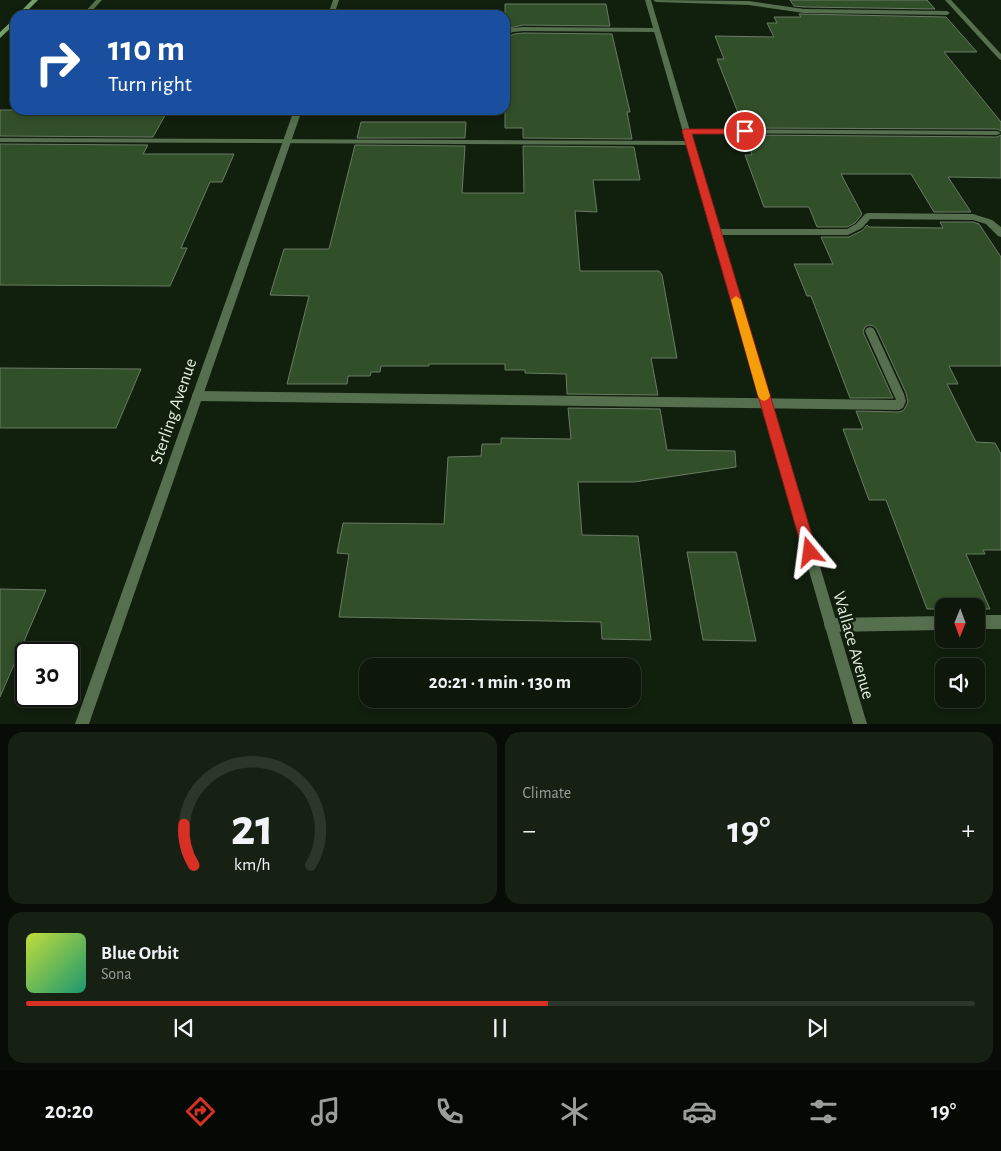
<!DOCTYPE html>
<meta charset="utf-8">
<style>
:root{--surface:#0d170a;--page:#162013;--text:#f1f3f6;--muted:#9a9f9c;--line:#2d362b;--accent:#d93025}
body{margin:0;font-family:"Alegreya Sans",sans-serif;background:var(--page);color:var(--text);height:100vh;display:flex;flex-direction:column;font-size:19px;white-space:nowrap}
*{box-sizing:border-box;margin:0}
p{font-size:16px;color:var(--muted)}
.icon{flex:none;width:28px;height:28px;fill:none;stroke:currentColor;stroke-width:2;stroke-linecap:round;stroke-linejoin:round}
.map{position:relative;height:724px;overflow:hidden}
.sheet{display:flex;flex-direction:column;gap:8px;padding:8px;background:#070d06;flex:1}
.sheet>*{flex:none}
.guide{position:absolute;left:10px;top:10px;width:500px;height:105px;border-radius:15px;box-shadow:0 2px 8px #0003,0 0 0 1px var(--line);background:#1a4fa0;color:#fff;overflow:hidden}
.needle{width:32px;rotate:181deg}
.buttons{position:absolute;left:935px;top:598px;display:grid;gap:10px}
.buttons a{display:grid;place-items:center;width:50px;height:50px;border-radius:10px;background:var(--surface);box-shadow:0 2px 8px #0003,0 0 0 1px var(--line);font-size:25px}
.speed{position:absolute;left:15px;top:642px;display:flex;gap:10px;font-size:25px;font-weight:700;text-align:center}
.speed>*{display:grid;place-content:center;width:65px;height:65px;border-radius:50%;background:var(--surface);box-shadow:0 2px 8px #0003,0 0 0 1px var(--line);line-height:1}
.speed .limit{border:2px solid #111;border-radius:8px;background:#fff;color:#111}
.pin{position:absolute;display:grid;place-items:center;width:42px;height:42px;color:#fff;margin:-21px;border:2px solid #fff;border-radius:50%;box-shadow:0 1px 5px #0007}
.me{position:absolute;width:55px;margin:-28px;rotate:344deg;stroke-linejoin:round;filter:drop-shadow(0 0 4px #0008)}
.turn{display:flex;align-items:center;gap:18px;height:105px;padding:0 15px;font-size:22px}
.turn .icon{width:65px;height:65px;stroke-width:2.5}
.turn b{display:block;font-size:35px;line-height:42px}
.big{font-size:38px;font-weight:700;line-height:1.1}
.sheet .widget{flex:1;display:flex;flex-direction:column;justify-content:center;gap:8px;min-width:0;padding:0 18px;border-radius:15px;background:var(--page)}
.sheet .dial{align-items:center;gap:0}
.dial svg{height:130px;overflow:visible;fill:none;stroke:var(--line);stroke-width:7;stroke-linecap:round;text-anchor:middle}
.dial text{fill:var(--text);stroke:none}
.song{display:flex;align-items:center;gap:15px}
.cover{width:60px;height:60px;border-radius:8px;background:linear-gradient(135deg,hsl(70 70% 55%),hsl(160 70% 35%))}
.played{height:5px;border-radius:2px;background:linear-gradient(90deg,var(--accent) 55%,var(--line) 55%)}
.keys{display:flex;justify-content:space-around;direction:ltr}
.heat{display:flex;justify-content:space-between;align-items:center;font-size:28px;direction:ltr}
.sheet .tiles{flex:1;display:grid;gap:8px;grid-template-columns:1fr 1fr}
.widget:last-child{grid-column:span 2}
.trip{position:absolute;left:359px;top:658px;width:282px;height:50px;border-radius:15px;background:var(--surface);box-shadow:0 2px 8px #0003,0 0 0 1px var(--line);font-weight:700;line-height:50px;text-align:center}
.menu{display:flex;height:80px;justify-content:space-around;align-items:center;background:#050904;color:var(--muted)}
.menu .icon{width:35px;height:35px}
.menu .current{color:var(--accent)}
.menu b{font-size:22px;color:var(--text)}
.map>svg:first-child{display:block}
.building{fill:#314f29;stroke:#6a7b65}
.lines{fill:none;stroke-linecap:round;stroke-linejoin:round}
.lane{fill:#566f4e;fill-rule:evenodd}
.street{fill:#566f4e;fill-rule:evenodd}
.secondary{fill:#76a06b;fill-rule:evenodd}
.route{fill:#d93025;stroke:#8d1f18}
.slow{fill:#f59e0b}
.labels{text-anchor:middle;stroke-width:5;stroke-linejoin:round;paint-order:stroke}
.street-label{font-size:18px;fill:#e2ecdf;stroke:#111f0d}
</style>
<div class="map">
<svg width="1001" height="724" viewBox="0 0 1001 724">
<rect width="100%" height="100%" fill="#111f0d"/>
<path class="building" d="M790 0H927L935 9 804 7 794 6Z
M505 4H606L610 26 523 25 505 29Z
M799 14 946 17 977 52H944L1001 122V131L997 129 744 128 717 59H724L715 36 774 37 767 23H777L774 17H801Z
M523 33 612 34 630 112H627L632 139 523 138V128H505V38L514 34Z
M0 110H168L153 137 0 136Z
M361 122H466L465 138H357Z
M747 135 997 137 1001 135V178L948 177 971 212H934L911 174H841L862 214 855 223 847 227H817L809 207H764L745 155H752Z
M0 144 148 145 143 154H234L222 182H210L181 248H187L170 286 0 285Z
M355 145 465 146 462 193H524L523 146 634 147 640 180H593L597 212 575 211 580 271H659L662 275 677 358H651L658 395 567 394 566 374 525 373V370H505V364H429V366H381L380 372H371L370 376H348L347 384H287L309 296 270 295 284 249H329Z
M940 222H973L979 224 1001 257V366H949L958 384H947L976 442 995 443 1001 454V550H983L985 554H966L990 609H976V606H944V609H927L886 500H869L843 429H863L856 411 899 412 904 410 908 402 906 393 877 330 874 326 869 325 865 327 863 332 893 398H850L811 296H807L794 264H833L821 237H849L863 230 867 225 869 227 943 228Z
M0 368 141 369 116 428H0Z
M568 408 660 409 667 450 735 451 736 467 634 482H578L582 535 638 536 651 640 602 639 601 622 339 617 349 554 337 553 343 523 444 524 448 457 481 456 482 444H501V438L571 439Z
M687 552H736L756 641 703 640Z
M0 589 46 590 0 697Z"/>
<g class="lines">
<path class="lane" d="M96 0H102L88 15H82Z
M653 0 749 1 804 9 947 11 950 13 947 15 804 13 749 5 656 2Z
M523 27 657 28 660 30 657 32 523 31 513 32 505 36V31L512 28Z
M684 129 997 131 1001 133 997 135 687 133H684Z
M0 138 690 141 694 143 690 145 0 142Z
M868 213 973 214 992 220 1001 227V237L998 236 986 224 973 220 870 219 862 228 848 235H716L712 232 716 229H847L856 224 865 214Z
M870 327 873 328 875 331 904 394 906 401 903 408 899 410 197 401 193 399 192 396 193 393 197 391 896 400 865 331 867 328Z
M976 615H1001V629H976Z
M944 616V630L831 632 826 630 824 625 826 620 831 618Z"/>
<path class="street" d="M333 0H339L334 15H328Z
M645 0H651L867 724H853Z
M945 0H951L1001 54V60L999 59Z
M294 110H302L89 724H75Z"/>
<path class="secondary" d="M32 0H38L23 15H17Z
M15 18V24L0 38V32Z"/>
</g>
<path class="route" d="M684 129H745L749 131 745 134H692L817 552 815 557 810 559 805 557 803 552 682 131Z"/>
<path class="slow" d="M736 296 741 300 770 396 768 399 764 401 760 399 758 396 731 300Z"/>
<g class="labels">
<g class="street-label">
<text transform="translate(173 411) rotate(-71)" y="6">Sterling Avenue</text>
<text transform="translate(854 645) rotate(74)" y="6">Wallace Avenue</text>
</g>
</g>
</svg>
<div class="buttons">
<a><svg class="needle" viewBox="-14 -14 28 28"><path d="M0-13l5 13h-10z" fill="#e53935"/><path d="M0 13l5-13h-10z" fill="#9a9f9c"/></svg></a>
<a><svg class="icon" aria-label="sound" viewBox="0 0 24 24"><path d="M4 9h4l5-4v14l-5-4H4zM17 9q2 3 0 6"/></svg></a>
</div>
<div class="speed"><div class="limit">30</div></div>
<div class="pin" style="left:745px;top:131px;background:#d93025"><svg class="icon" aria-label="arrive" viewBox="0 0 24 24"><path d="M6 21V4h12l-3 4 3 4H6"/></svg></div>
<svg class="me" style="left:810px;top:552px" viewBox="-20 -20 40 40"><path d="M0-17L14 15 0 8-14 15z" fill="#d93025" stroke="#fff" stroke-width="4"/></svg>
<div class="trip">20:21 · 1 min · 130 m</div>
<div class="guide">
<div class="turn"><svg class="icon" aria-label="right" viewBox="0 0 24 24"><path d="M7 20v-9h11M14 6l5 5-5 5"/></svg><div><b>110 m</b>Turn right</div></div>
</div>
</div>
<section class="sheet">
<div class="tiles">
<div class="widget dial"><svg viewBox="0 0 100 80">
<path d="M14 69A42 42 0 1 1 86 69"/>
<path d="M14 69A42 42 0 0 1 8 44" stroke="#d93025"/>
<text x="50" y="56" font-size="32" font-weight="700">21</text>
<text x="50" y="72" font-size="11">km/h</text>
</svg></div>
<div class="widget"><p>Climate</p>
<div class="heat"><a>−</a><b class="big">19°</b><a>+</a></div>
</div>
<div class="widget">
<div class="song"><i class="cover"></i><div><b>Blue Orbit</b><p>Sona</p></div></div>
<div class="played"></div>
<div class="keys"><svg class="icon" aria-label="previous" viewBox="0 0 24 24"><path d="M18 5L8 12l10 7zM5 5v14"/></svg><svg class="icon" aria-label="pause" viewBox="0 0 24 24"><path d="M8 5v14M16 5v14"/></svg><svg class="icon" aria-label="next" viewBox="0 0 24 24"><path d="M6 5l10 7-10 7zM19 5v14"/></svg></div>
</div>
</div>
</section>
<nav class="menu">
<b>20:20</b>
<svg class="icon current" aria-label="directions" viewBox="0 0 24 24"><path d="M12 3l9 9-9 9-9-9zM9 14v-3h6M13 9l2 2-2 2"/></svg>
<svg class="icon" aria-label="music" viewBox="0 0 24 24"><path d="M9 18V5l10-2v13"/><circle cx="6" cy="18" r="3"/><circle cx="16" cy="16" r="3"/></svg>
<svg class="icon" aria-label="phone" viewBox="0 0 24 24"><path d="M5 4h4l2 5-3 2q2 4 5 5l2-3 5 2v4C11 20 4 13 5 4z"/></svg>
<svg class="icon" aria-label="climate" viewBox="0 0 24 24"><path d="M12 3v18M4 7l16 10M4 17L20 7"/></svg>
<svg class="icon" aria-label="car" viewBox="0 0 24 24"><path d="M5 17H2v-5l4-1 3-4h7l3 4 3 1v5h-3M9 17h6M6 11h13"/><circle cx="7" cy="17" r="2"/><circle cx="17" cy="17" r="2"/></svg>
<svg class="icon" aria-label="filters" viewBox="0 0 24 24"><path d="M4 7h16M4 17h16"/><circle cx="9" cy="7" r="2"/><circle cx="15" cy="17" r="2"/></svg>
<b>19°</b>
</nav>
